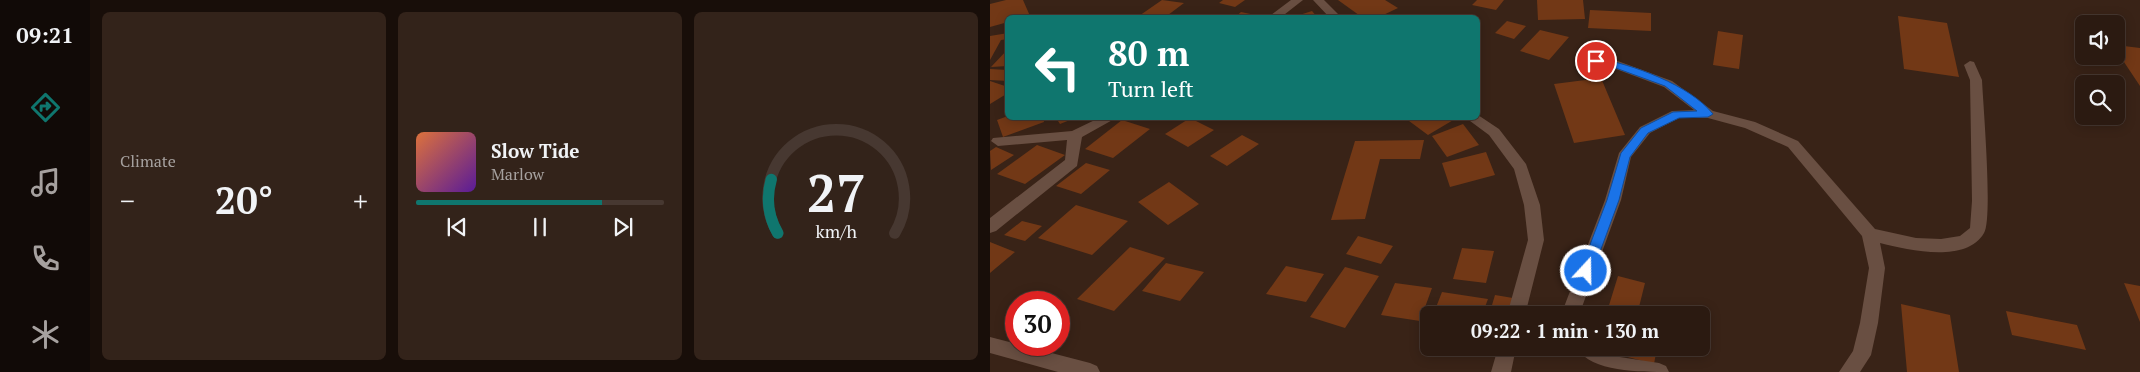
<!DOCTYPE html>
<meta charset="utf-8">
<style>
:root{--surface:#2b1a11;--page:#33231a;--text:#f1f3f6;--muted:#a6a19f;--line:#473831;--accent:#0f766e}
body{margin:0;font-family:"PT Serif",serif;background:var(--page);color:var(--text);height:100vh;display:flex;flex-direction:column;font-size:19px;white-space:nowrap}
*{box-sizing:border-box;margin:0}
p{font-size:16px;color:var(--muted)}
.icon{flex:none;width:28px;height:28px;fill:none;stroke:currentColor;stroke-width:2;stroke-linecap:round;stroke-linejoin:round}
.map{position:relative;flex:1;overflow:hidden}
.details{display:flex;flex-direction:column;gap:12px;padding:12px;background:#180e09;width:900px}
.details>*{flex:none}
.banner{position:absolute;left:15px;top:15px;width:475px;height:105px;border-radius:8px;box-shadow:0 2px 12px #0003,0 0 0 1px var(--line);background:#0f766e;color:#fff;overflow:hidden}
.fabs{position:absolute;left:1085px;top:15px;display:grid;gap:10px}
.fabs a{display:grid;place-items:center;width:50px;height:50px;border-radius:8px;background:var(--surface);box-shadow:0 2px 12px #0003,0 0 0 1px var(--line);font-size:25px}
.speed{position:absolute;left:15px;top:291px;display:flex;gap:10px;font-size:25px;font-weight:700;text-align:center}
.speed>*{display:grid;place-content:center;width:65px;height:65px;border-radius:50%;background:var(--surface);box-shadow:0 2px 12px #0003,0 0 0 1px var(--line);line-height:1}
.speed .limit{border:8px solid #d22;background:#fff;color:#111}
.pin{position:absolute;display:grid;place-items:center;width:42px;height:42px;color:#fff;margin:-21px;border:2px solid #fff;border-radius:50%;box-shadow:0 1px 5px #0007}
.me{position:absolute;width:55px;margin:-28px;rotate:21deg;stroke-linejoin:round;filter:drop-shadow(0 0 4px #0008)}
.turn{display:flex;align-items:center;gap:18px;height:105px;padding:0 20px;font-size:22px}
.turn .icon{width:65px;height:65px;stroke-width:2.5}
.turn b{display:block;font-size:35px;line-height:42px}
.big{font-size:38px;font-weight:700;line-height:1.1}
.details .tile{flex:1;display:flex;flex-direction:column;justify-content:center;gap:8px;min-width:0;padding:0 18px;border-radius:8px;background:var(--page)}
.details .dial{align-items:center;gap:0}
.dial svg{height:130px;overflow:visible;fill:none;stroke:var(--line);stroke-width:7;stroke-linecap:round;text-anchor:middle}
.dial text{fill:var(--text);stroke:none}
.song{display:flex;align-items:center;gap:15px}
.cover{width:60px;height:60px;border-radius:8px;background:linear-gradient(135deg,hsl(20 70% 55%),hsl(270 70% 35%))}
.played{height:5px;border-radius:2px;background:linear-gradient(90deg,var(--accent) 75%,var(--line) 75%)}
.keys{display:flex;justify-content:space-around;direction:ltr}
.heat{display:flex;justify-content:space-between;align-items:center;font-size:28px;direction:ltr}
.details .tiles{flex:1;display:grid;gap:12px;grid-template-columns:repeat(3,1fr)}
.trip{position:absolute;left:430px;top:306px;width:290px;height:50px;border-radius:8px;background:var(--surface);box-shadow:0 2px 12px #0003,0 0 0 1px var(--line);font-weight:700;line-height:50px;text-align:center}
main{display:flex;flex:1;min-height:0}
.tabs{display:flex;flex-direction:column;width:90px;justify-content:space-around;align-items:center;background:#110a07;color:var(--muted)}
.tabs .icon{width:35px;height:35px}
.tabs .selected{color:var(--accent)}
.tabs b{font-size:22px;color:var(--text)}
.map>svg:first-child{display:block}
.building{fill:#723816}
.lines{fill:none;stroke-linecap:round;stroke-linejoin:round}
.street{fill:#694f42;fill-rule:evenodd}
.route{fill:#1a73e8;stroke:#114b97}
</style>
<main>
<nav class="tabs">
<b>09:21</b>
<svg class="icon selected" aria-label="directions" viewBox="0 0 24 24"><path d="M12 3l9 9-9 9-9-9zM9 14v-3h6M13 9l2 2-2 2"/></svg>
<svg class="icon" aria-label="music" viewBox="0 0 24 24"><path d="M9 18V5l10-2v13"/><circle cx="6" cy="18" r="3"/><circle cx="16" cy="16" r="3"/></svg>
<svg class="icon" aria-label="phone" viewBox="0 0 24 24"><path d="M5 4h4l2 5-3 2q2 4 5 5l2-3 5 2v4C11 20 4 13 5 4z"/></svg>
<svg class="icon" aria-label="climate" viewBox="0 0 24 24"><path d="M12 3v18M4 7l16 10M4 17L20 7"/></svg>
</nav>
<section class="details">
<div class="tiles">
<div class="tile"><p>Climate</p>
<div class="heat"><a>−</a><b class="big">20°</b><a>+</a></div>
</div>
<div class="tile">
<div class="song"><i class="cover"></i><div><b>Slow Tide</b><p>Marlow</p></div></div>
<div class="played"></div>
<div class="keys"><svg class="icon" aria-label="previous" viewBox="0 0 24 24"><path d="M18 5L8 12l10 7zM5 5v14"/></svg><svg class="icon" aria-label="pause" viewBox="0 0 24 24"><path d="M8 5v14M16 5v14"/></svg><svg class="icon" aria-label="next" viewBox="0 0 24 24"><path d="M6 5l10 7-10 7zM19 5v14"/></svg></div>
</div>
<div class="tile dial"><svg viewBox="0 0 100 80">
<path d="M14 69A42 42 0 1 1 86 69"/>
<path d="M14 69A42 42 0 0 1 10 36" stroke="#0f766e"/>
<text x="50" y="56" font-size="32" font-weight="700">27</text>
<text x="50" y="72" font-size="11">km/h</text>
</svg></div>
</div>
</section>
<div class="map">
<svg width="1150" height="372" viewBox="0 0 1150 372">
<rect width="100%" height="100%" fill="#392317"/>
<path class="building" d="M16 0H33L40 16 18 18V22L0 27V4Z
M172 0 194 3 174 18H146Z
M233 0H255L245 7 229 3Z
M348 0H395L408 8 387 18H373Z
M487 0H514L506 10 482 5Z
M547 0H593L595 19 548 20Z
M600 10 661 13V31L598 28Z
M322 11 328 18H303V17Z
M251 12 270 16 244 18Z
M908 16 957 23 969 77 914 69Z
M517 21 536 26 524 39 505 33Z
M550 30 579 37 559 60 530 51Z
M728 31 753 35 749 69 723 65Z
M18 33V39L11 40 0 60V36Z
M1126 45 1150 48V86L1126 50Z
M18 49V66L1 67Z
M0 69 18 70V81L0 80Z
M611 78 635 135 584 143 564 84Z
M0 81 18 87V93L0 104Z
M18 116 53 118 54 122 13 137 7 120Z
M66 118H85L70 124Z
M200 118 224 130 198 147 175 134Z
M415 118H463L465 119 438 135Z
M132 120 160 129 123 158 95 149Z
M473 124 489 145 457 157 442 136Z
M252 135 269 144 237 166 220 156Z
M434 140 430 159H390L375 219 341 220 365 141Z
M47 145 75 155 35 184 7 174Z
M6 147 24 155 1 170 0 151Z
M496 152 505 175 460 187 452 163Z
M96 163 120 170 91 194 66 186Z
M179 182 209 204 178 225 148 202Z
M86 205 138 221 102 255 48 238Z
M32 221 52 226 35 241 14 235Z
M368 236 403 246 391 264 356 254Z
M0 242 25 252 0 273Z
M140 247 175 258 124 311 87 299Z
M472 248 504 251 496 283 463 279Z
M176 263 214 272 190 301 152 291Z
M296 266 334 274 316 302 276 294Z
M355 267 389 276 355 328 320 317Z
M628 276 655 283 647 315H616Z
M405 283 442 288 430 321 391 315Z
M1134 283 1150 286V322Z
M452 292 498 299 492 315H443Z
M505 295 523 298 519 315H499Z
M911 304 960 315 969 372H917Z
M1016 311 1087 325 1096 350 1022 335Z
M604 348H667L664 364Z"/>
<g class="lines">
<path class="street" d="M301 0H313L290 18H277Z
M323 0H334L352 18H340Z
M591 54 625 60 682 81 723 111 765 122 808 141 885 229 926 238 951 239 970 236 980 228 982 201 980 80 974 65 980 61 984 62 992 80C993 103 1003 219 994 233 976 264 918 250 890 243L895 268 888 323 881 355 870 372H849L863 351 870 323 879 268 872 236 798 147 755 128 718 118H689L660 133 641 157 631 200 592 307 593 315H575L574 307 615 200 629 153 650 127 682 111 704 110 674 87 618 66 587 61 585 58 587 55Z
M488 115 509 129 536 164 550 205 554 240 535 315H517L538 240 534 205 524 169 499 135 476 118H488Z
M109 118H126L92 137 87 166 6 231 0 233V218L75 160 77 140 8 146 1 141 3 138 82 131Z
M0 337 100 363 107 366 110 372H68L0 353Z
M508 348H526L521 372H501Z
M587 348H611L623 356 669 363 676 366 679 372C650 372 601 372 587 348Z"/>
</g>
<path class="route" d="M606 58C642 64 700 85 723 114L718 117 689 118 658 133 640 157 629 200 603 271 596 276 590 271 617 200 631 153 651 128 683 112 707 111 675 86 620 66 603 63V59Z"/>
</svg>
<div class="fabs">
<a><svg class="icon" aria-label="sound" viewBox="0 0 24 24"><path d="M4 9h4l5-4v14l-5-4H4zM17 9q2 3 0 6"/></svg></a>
<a><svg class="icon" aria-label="search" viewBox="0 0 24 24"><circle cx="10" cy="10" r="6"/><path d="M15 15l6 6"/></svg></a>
</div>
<div class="speed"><div class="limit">30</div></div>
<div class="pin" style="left:606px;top:61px;background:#d93025"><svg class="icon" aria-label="arrive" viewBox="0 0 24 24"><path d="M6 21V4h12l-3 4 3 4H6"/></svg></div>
<svg class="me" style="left:596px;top:271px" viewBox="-20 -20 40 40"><circle r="17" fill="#1a73e8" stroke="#fff" stroke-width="3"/><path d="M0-11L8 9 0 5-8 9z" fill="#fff"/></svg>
<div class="trip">09:22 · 1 min · 130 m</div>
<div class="banner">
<div class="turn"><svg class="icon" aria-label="left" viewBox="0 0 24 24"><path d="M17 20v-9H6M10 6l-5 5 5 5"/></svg><div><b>80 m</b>Turn left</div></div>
</div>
</div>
</main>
